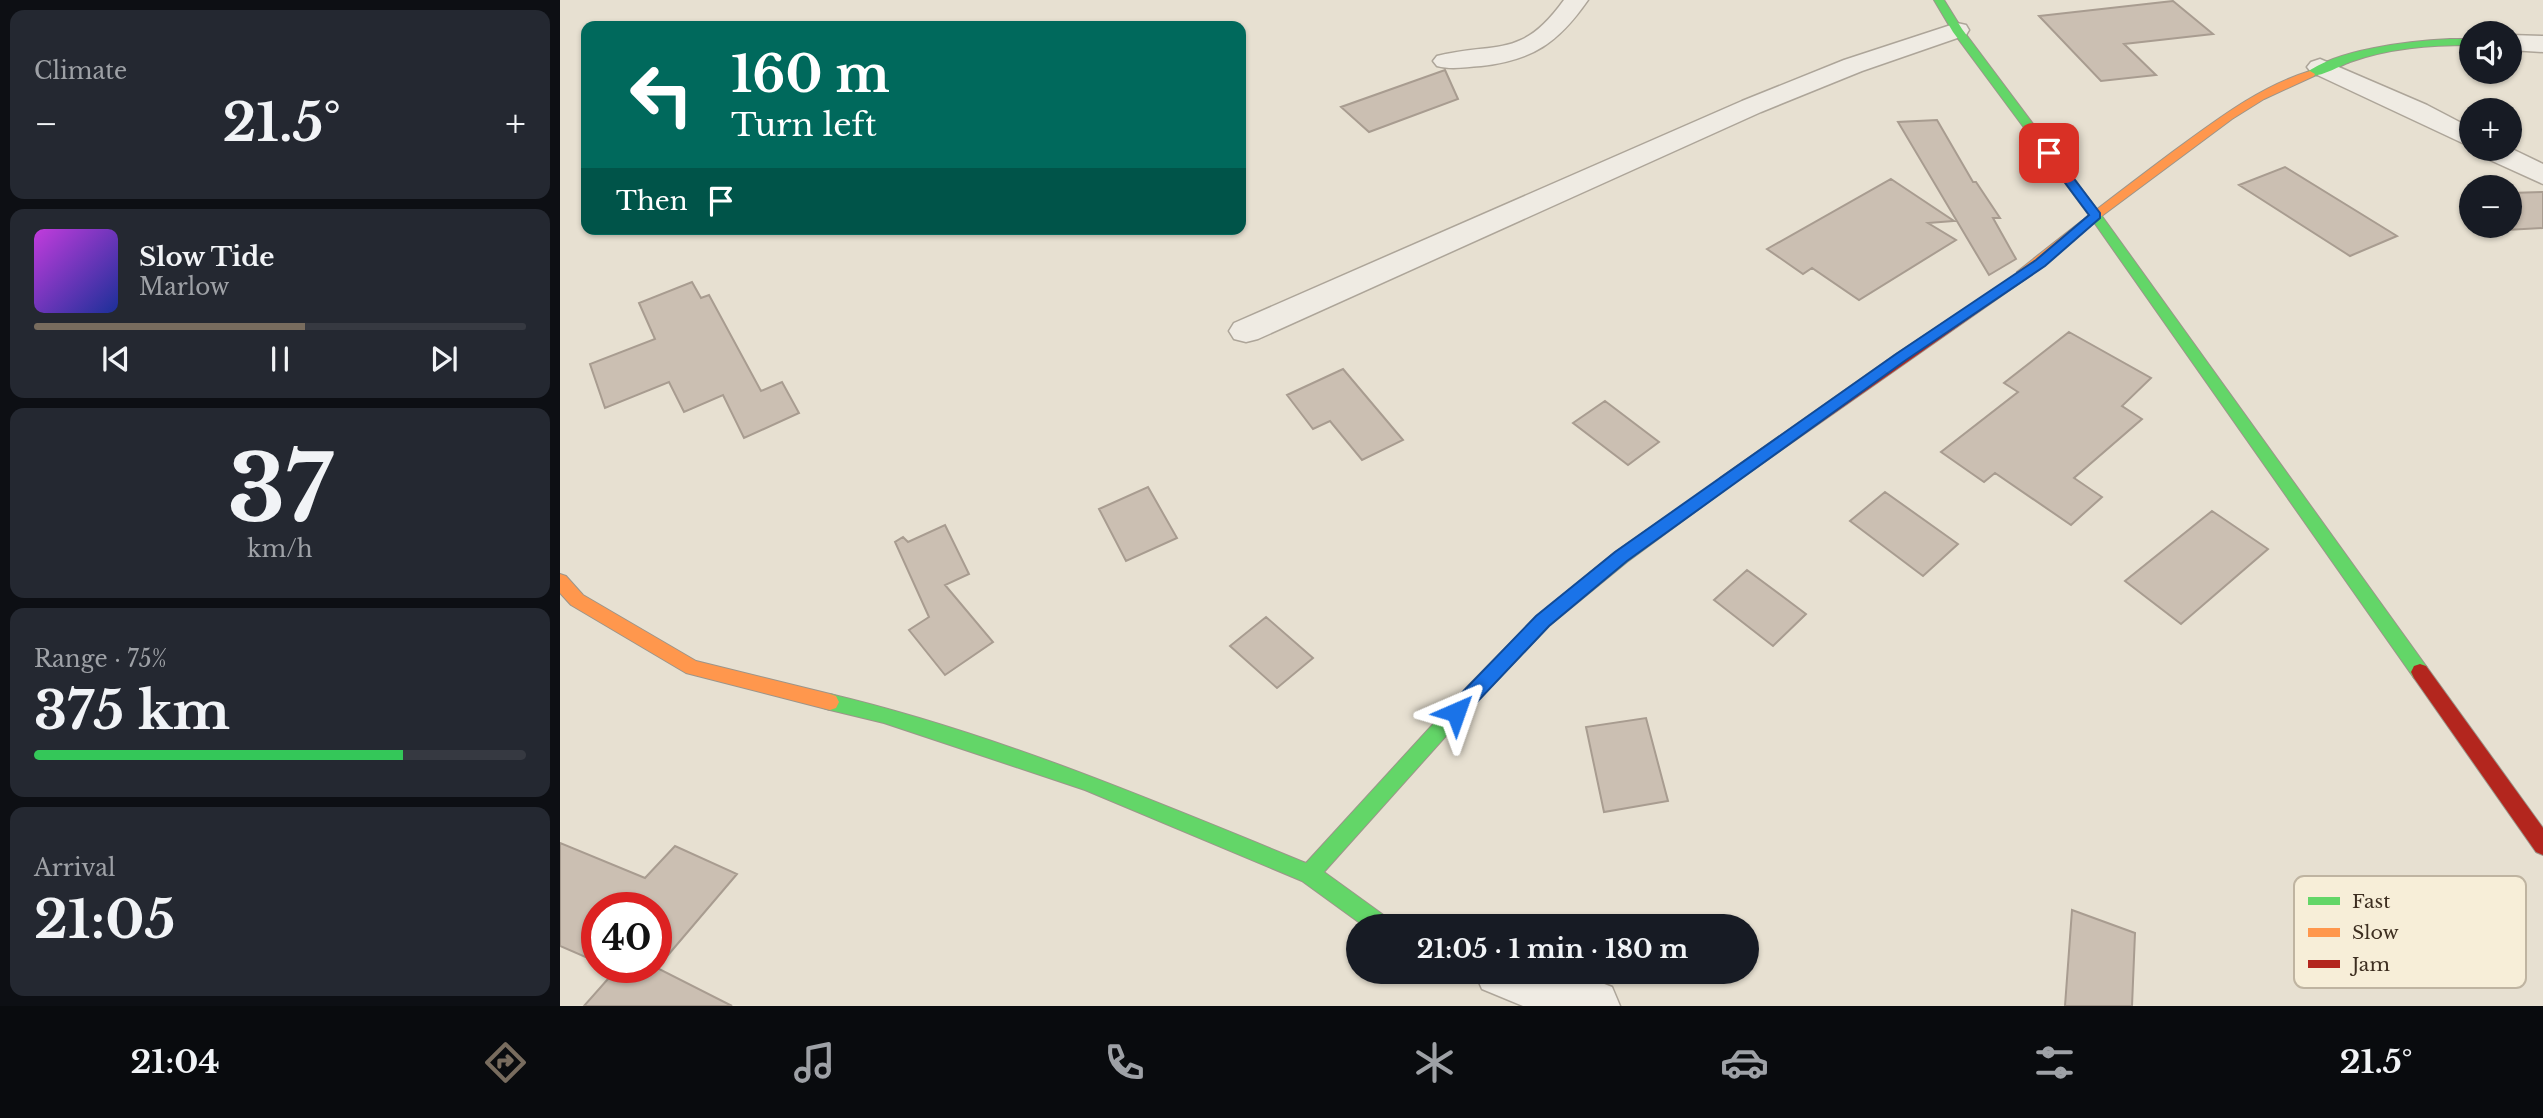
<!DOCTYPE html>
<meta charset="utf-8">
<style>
:root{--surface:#171b24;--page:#242831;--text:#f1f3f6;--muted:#9ea1a6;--line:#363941;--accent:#786c5e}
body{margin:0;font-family:"Libre Baskerville",serif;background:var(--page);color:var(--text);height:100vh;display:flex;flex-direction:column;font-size:26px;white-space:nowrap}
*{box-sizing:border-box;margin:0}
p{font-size:23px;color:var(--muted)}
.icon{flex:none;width:38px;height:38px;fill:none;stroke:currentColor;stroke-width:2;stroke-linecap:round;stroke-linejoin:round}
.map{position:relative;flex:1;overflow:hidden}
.side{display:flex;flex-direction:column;gap:10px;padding:10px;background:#0d0f14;width:560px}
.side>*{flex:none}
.hud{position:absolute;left:21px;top:21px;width:665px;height:214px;border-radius:14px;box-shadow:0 2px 5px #0004;background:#00695c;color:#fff;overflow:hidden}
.tools{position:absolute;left:1899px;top:21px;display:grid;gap:14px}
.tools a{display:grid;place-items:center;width:63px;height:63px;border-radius:50%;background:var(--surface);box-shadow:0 2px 5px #0004;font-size:35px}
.speed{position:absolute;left:21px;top:892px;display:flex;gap:14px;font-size:35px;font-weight:700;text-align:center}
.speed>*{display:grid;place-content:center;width:91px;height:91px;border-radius:50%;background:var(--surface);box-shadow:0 2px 5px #0004;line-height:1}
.speed .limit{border:10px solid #d22;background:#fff;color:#111}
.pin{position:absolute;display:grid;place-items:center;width:60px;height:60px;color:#fff;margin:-30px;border-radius:14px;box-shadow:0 4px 10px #0006}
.me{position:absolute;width:77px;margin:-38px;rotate:43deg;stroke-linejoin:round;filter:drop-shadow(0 0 5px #0008)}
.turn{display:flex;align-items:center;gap:24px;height:147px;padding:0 35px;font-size:32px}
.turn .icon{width:91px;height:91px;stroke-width:2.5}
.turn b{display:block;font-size:49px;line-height:60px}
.then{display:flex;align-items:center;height:66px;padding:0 35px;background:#0003;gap:14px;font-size:26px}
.big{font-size:52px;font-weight:700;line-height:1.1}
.side .tile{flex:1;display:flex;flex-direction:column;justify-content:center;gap:10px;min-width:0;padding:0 24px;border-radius:14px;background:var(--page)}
.side .dial{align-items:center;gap:0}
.dial b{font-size:91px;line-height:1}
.song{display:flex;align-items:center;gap:21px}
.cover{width:84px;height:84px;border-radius:10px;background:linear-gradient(135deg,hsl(290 70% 55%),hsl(230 70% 35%))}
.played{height:7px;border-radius:4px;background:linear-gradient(90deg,var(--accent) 55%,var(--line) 55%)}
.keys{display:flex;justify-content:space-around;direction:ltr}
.heat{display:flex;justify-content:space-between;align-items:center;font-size:38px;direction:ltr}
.charge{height:10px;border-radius:5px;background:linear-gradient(90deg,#34c759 75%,var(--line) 0)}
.trip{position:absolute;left:786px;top:914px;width:413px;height:70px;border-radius:35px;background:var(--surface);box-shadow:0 2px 5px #0004;font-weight:700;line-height:70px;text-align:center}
.menu{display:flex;height:112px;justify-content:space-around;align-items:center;background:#090b0e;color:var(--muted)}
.menu .icon{width:49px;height:49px}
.menu .current{color:var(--accent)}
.menu b{font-size:32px;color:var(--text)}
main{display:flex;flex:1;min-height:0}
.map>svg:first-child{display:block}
.building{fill:#cbbfb2;stroke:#a89c90;stroke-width:2}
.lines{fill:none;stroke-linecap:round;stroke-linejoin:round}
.street-casing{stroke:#ada599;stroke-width:3}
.fast-casing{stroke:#9c958a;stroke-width:2}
.slow-casing{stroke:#9c958a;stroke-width:2}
.jam-casing{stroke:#9c958a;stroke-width:2}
.street{fill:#efebe3;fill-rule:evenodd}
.fast{fill:#63d668;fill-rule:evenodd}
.slow{fill:#ff974d;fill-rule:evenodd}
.jam{fill:#b3261e;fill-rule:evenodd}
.route{fill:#1a73e8;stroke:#114b97;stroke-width:2}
.key{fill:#f7eed8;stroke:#bfb4a1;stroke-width:2}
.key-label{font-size:19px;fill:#3d2e20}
</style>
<main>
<section class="side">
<div class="tile"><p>Climate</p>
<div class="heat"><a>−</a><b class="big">21.5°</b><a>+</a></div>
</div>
<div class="tile">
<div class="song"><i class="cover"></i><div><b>Slow Tide</b><p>Marlow</p></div></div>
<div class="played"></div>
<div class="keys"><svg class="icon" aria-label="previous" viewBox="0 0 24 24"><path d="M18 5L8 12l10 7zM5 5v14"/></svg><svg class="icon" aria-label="pause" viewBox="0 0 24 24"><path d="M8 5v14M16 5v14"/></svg><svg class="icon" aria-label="next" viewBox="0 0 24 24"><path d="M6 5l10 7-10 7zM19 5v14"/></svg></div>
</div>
<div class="tile dial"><b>37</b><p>km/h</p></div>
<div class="tile"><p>Range · 75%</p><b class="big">375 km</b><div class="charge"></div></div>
<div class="tile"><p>Arrival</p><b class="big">21:05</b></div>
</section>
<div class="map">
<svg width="1983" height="1006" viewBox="0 0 1983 1006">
<rect width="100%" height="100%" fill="#e7e0d1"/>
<path class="building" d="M1613 1 1653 34 1564 44 1596 75 1541 81 1479 16Z
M885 70 898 99 809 132 781 107Z
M1377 120 1413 182H1416L1440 218H1433L1456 259 1429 275 1338 122Z
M1725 167 1837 236 1790 256 1679 185Z
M1331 179 1394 221 1368 223 1396 240 1299 300 1252 268 1243 274 1207 249Z
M1983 192V228L1928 231 1922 226H1950V193Z
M132 282 141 298 149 295 201 391 222 382 239 413 184 438 163 395 124 412 109 382 45 408 30 364 95 339 79 303Z
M1509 332 1591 378 1562 406 1582 419 1514 478 1542 497 1511 525 1435 473 1424 482 1381 452 1458 392 1444 383Z
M783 369 843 440 802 460 770 421 753 429 727 395Z
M1045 401 1099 442 1068 465 1013 423Z
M588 487 617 538 566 561 539 509Z
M1325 492 1398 544 1363 576 1290 521Z
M1652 511 1708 549 1621 624 1565 581Z
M385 525 409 574 385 585 433 642 385 675 349 630 369 617 335 542 343 537 348 542Z
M1187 570 1246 614 1213 646 1154 600Z
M706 617 753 658 717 688 670 646Z
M1086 718 1108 801 1044 812 1026 727Z
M0 843 85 878 115 846 177 874 97 968 172 1006H24L55 971 48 968H96V908H37V962L0 946Z
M1512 910 1575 933 1572 1006H1505Z"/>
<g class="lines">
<g class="street-casing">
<path id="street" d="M1004 0H1028C998 43 973 60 921 66 906 67 891 70 877 66L873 61 877 56C937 41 961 60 1004 0Z
M1397 23 1406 25 1409 30 1406 35 1302 71 1201 112 698 339 686 342 674 339 669 331 674 323 1182 101 1284 60Z
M1950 35 1983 36V52L1950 50Z
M1760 59 1867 105 1911 128V147L1751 72 1747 67 1751 62Z
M1950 148 1983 164V184L1919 155 1915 149Z
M914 971H1011L1052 987 1060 1006H963L922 989Z"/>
</g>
<g class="fast-casing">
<path id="fast" d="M1374 0H1384L1402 29 1539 212 1866 666 1869 672 1866 678 1860 680 1854 678 1531 218 1393 32Z
M1890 39H1911V45C1870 45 1829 48 1790 62 1779 66 1755 81 1745 74 1775 49 1851 41 1890 39Z
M1165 476 1170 478 1173 482 1170 486 1067 562 989 626 920 698 764 872 829 919 832 926H804L742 881 525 790 324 723 270 710 264 708 261 702 264 696 270 694C434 733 590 799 746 863L908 686 977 616 1055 552Z"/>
</g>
<g class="slow-casing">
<path id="slow" d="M1750 71 1755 74 1754 76 1704 99 1672 119 1539 218 1467 278H1457V272C1508 231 1559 192 1611 153 1654 122 1698 87 1750 71Z
M0 574 6 576 23 595 136 661 270 694 276 696 279 702 276 708 270 710 126 673 11 605 0 593Z"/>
</g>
<g class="jam-casing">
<path id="jam" d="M1462 271 1467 272V278L1170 486H1160L1157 482 1160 478 1336 354Z
M1860 664 1866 666 1983 828V855L1976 852 1854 678 1851 672 1854 666Z"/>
</g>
<use href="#street" class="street"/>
<use href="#fast" class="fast"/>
<use href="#slow" class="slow"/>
<use href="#jam" class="jam"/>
</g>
<path class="route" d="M1485 151H1493L1540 213V218L1485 266 1346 360 1067 561 989 626 902 718 896 720 889 718 886 712 889 706 976 616 1055 552 1336 354 1476 260 1529 215 1483 153Z"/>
<rect x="1734" y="876" width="232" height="112" rx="10" class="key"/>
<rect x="1748" y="897" width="32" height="8" fill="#63d668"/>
<rect x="1748" y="928" width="32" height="9" fill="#ff974d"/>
<rect x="1748" y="960" width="32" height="8" fill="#b3261e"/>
<g class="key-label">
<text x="1792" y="908">Fast</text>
<text x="1792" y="939">Slow</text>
<text x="1792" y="971">Jam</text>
</g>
</svg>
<div class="tools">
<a><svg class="icon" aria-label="sound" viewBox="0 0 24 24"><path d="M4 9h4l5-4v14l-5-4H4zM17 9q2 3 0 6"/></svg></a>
<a>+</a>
<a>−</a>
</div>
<div class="speed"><div class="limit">40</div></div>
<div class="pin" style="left:1489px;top:153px;background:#d93025"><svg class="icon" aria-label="arrive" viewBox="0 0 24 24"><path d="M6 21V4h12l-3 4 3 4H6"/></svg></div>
<svg class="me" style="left:896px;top:712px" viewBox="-20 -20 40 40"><path d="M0-17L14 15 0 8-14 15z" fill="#1a73e8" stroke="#fff" stroke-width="4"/></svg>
<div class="trip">21:05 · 1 min · 180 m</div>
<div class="hud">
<div class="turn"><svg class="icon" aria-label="left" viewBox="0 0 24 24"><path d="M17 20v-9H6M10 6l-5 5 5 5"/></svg><div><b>160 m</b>Turn left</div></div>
<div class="then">Then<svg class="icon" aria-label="arrive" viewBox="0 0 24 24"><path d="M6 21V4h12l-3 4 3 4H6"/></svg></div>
</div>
</div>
</main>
<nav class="menu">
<b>21:04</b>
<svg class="icon current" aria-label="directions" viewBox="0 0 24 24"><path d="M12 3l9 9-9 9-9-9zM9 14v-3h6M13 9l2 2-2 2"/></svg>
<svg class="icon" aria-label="music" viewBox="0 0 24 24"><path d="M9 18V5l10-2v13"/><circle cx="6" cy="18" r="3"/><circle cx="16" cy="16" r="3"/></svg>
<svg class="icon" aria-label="phone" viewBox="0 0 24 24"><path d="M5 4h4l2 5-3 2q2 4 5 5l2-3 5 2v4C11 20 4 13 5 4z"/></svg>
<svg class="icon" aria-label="climate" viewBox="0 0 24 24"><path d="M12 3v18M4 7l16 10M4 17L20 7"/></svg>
<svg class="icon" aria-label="car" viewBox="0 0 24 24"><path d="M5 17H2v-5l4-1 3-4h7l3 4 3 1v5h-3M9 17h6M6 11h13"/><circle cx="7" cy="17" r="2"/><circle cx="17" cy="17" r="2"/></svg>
<svg class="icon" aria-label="filters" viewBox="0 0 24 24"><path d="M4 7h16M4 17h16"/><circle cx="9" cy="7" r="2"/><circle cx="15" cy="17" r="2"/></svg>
<b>21.5°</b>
</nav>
